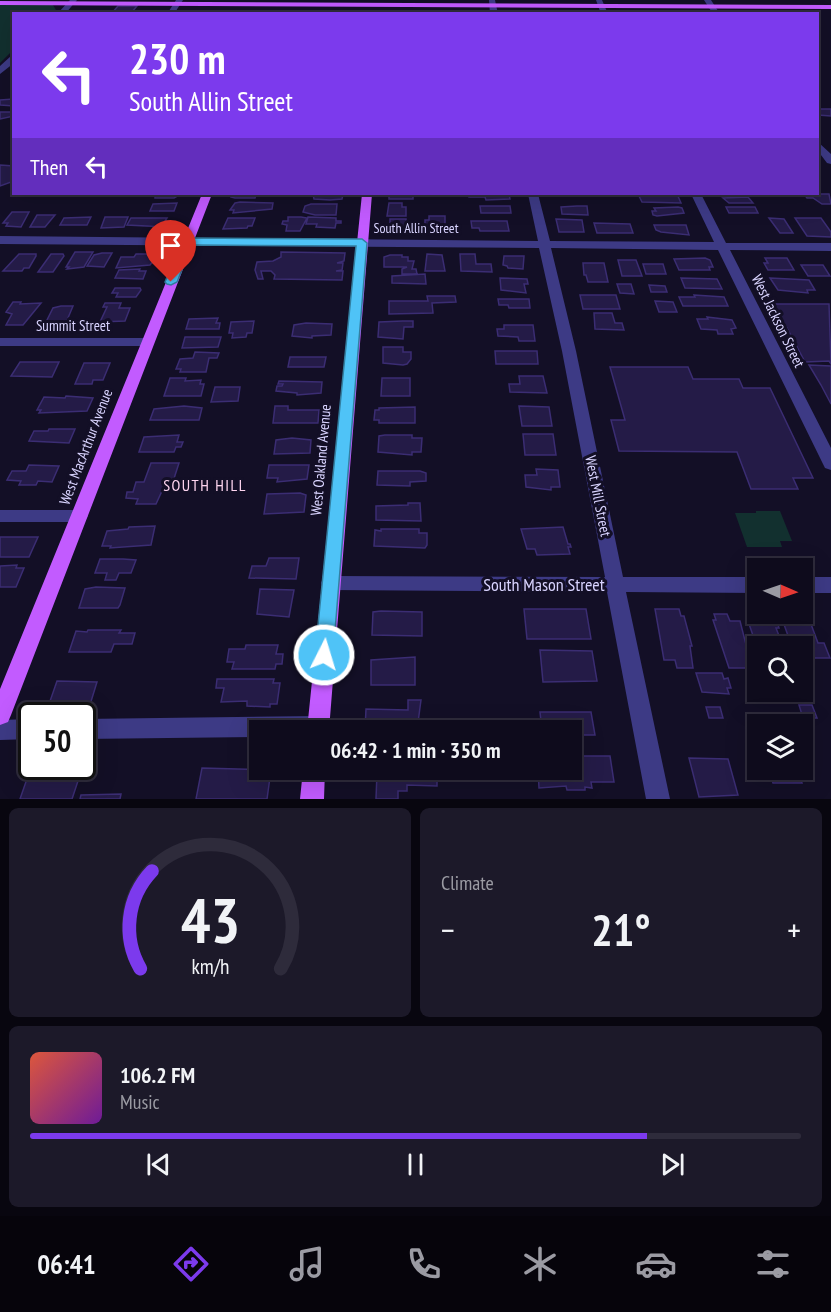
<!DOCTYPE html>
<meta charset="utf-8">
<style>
:root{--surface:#0e0b1c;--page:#1c1929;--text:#f1f3f6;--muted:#9b9ba3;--line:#2e2b3b;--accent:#7c3aed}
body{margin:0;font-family:"PT Sans Narrow",sans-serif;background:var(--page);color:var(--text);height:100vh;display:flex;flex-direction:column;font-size:22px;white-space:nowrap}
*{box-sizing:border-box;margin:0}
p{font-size:20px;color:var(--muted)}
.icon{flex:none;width:33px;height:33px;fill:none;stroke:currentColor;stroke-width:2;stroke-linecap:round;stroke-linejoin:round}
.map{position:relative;height:799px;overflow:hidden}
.panel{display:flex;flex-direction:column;gap:9px;padding:9px;background:#08060f;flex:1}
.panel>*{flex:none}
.banner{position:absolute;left:12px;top:12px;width:807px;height:183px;border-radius:0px;box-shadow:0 6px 24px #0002,0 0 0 2px var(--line);background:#7c3aed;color:#fff;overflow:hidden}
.needle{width:39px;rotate:92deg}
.fabs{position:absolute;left:747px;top:558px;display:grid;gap:12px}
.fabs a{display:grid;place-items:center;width:66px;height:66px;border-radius:0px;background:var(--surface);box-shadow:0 6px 24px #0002,0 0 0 2px var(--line);font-size:30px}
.speed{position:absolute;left:18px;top:702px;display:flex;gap:12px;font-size:30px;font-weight:700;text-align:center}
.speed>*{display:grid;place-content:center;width:78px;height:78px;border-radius:50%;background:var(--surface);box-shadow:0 6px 24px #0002,0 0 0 2px var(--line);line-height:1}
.speed .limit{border:3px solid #111;border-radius:9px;background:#fff;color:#111}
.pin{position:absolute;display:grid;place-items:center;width:51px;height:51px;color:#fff;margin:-62px -26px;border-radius:50% 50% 50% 0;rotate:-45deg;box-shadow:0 0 6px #0007}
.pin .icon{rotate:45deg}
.me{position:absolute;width:66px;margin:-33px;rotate:5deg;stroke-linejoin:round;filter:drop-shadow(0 0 4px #0008)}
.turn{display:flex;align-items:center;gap:21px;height:126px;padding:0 18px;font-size:27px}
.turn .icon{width:78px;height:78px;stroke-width:2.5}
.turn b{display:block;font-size:42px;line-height:51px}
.then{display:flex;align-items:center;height:57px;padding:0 18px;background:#0003;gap:12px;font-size:22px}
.big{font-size:45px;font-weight:600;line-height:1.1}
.panel .card{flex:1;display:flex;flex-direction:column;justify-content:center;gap:9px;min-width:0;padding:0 21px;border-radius:9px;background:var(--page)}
.panel .dial{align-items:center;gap:0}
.dial svg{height:156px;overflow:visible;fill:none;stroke:var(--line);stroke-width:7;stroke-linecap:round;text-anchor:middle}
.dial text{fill:var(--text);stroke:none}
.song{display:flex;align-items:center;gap:18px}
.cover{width:72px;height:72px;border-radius:9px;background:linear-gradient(135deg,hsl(10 70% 55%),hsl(280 70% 35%))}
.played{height:6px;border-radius:3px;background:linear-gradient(90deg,var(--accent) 80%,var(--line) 80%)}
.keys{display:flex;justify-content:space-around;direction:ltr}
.heat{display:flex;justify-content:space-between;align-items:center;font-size:33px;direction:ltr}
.panel .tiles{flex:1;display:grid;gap:9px;grid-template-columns:1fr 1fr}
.card:last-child{grid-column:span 2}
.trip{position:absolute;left:249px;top:720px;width:333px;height:60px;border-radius:0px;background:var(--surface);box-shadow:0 6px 24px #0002,0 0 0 2px var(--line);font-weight:600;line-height:60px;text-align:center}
.tabs{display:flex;height:96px;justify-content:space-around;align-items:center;background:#06040b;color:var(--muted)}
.tabs .icon{width:42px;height:42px}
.tabs .current{color:var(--accent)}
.tabs b{font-size:27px;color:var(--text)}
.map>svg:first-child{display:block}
.green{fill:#12302f}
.building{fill:#241b47;stroke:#3b2d73;stroke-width:1.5}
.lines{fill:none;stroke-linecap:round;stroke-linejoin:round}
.minor{fill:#3d3a85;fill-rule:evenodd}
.major{fill:#c25bff;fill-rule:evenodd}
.route{fill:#4fc3f7;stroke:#337fa1;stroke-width:1.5}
.labels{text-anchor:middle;stroke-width:6;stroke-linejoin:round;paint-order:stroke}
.far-street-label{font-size:14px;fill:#d9d4ff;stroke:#130f26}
.street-label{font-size:15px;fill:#d9d4ff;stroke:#130f26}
.neighbourhood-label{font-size:16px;letter-spacing:1.5px;fill:#ffd6f0;stroke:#130f26}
.near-street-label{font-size:18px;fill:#d9d4ff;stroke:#130f26}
</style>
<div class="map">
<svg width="831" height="799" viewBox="0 0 831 799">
<rect width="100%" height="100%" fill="#130f26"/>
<path class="green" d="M0 5H53L56 10 52 13 14 14 13 50 0 63Z
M756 511H780L792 541H780L782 547H747L735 513H756Z"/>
<path class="building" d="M118 6H137L131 13H112Z
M13 99 14 106 0 105V100Z
M818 109H831V116L818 115Z
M0 112H14V116L0 119Z
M0 165 14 166V181L0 186Z
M155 194H181L174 198H155Z
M232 194H256L255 198H235L231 197Z
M313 194H343L342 199 330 200 314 199Z
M389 194H418V196H413V199H389Z
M469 194H509L510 199 486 200 485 197H469Z
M638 194H677L681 203 642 202Z
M804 194H829L831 204H822L813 198H807Z
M748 197 753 203H729L723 198Z
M177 203 174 211H150L153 204Z
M235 203 240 202 273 203 272 209 233 213 234 210H230Z
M389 203H402V207H406V216H387Z
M311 204H337L336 215H315L303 212 305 206Z
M480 206H510L511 213H481Z
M577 206H587L588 215 562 214 561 207Z
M678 207 682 208 684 213 657 216 653 215 652 211H656L654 208Z
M726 207H755L758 213H729Z
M12 212H29L21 227 6 226 8 223H3Z
M37 215H55L45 227H30Z
M429 216H445V228H438V231H423V225H425V220H429Z
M91 217 87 225H60L64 218Z
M105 217H128L124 227 101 228Z
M288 217H301L307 218 300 231H286L287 225 282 224 283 221H288Z
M308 217 336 218V221H341V223H336L335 228 316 227 317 224H306Z
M131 218H167L165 221H169L166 227 127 225Z
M228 218H255L252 226H248L247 228 223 229Z
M769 218 784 219 793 233H780Z
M795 218H821L831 232V237L807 236Z
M390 219H406V229L390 231Z
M556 219 582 220 584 232H559Z
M471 221H507L509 231H480L479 228H472Z
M594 223 630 224 633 233H597Z
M654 225H686L689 235 661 232 656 230Z
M75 252H93L84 267 67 269 69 267H66Z
M281 252 345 253 344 261 337 263H343L342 270 336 271H343L342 280 274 279 275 275 271 271H261L263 279H258L255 270 257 262 273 261 281 257Z
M102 253H112L104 267 87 266 94 255Z
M19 254H36V256L29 268H24L22 271H3Z
M51 254H63L64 256 53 272H38Z
M136 254H154L157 256 150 265 116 268 121 257H134Z
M427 254 442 255 445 271H425Z
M460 254H475L476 264H491L492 272 461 271Z
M390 255H402V257H408V261H414L412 269H416L417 274H402V269L407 267H384V257Z
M504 256H524L523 269 508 268 507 266 503 265Z
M705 258 710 260 713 267H709L710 270H679L674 259Z
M765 258H787L794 270H768L764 263H768Z
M618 260H636L642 276H622Z
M583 263H604L608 282H588L586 275H584Z
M643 264H663L666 274H646Z
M801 265H823L830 276H808Z
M140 269 139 271H146L143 279 115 278 119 270Z
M425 274 426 284 392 283V276Z
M500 278 527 279 528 284H524L526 293 501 290Z
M681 278 717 279 722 289 685 288Z
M770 278 809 280 815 290H807L808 293 778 290Z
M617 284H631L634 294 620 293Z
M649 285 665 286 667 292H651Z
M115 288H140L141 290 136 297H116L118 293H112Z
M580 295H616L620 309H583Z
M694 295 724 297 728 306H683L679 297H695Z
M427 296H455L456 302 432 303 433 313 389 314V301H428Z
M498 299H529L530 308H509L508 305H499Z
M655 301 673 302 677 312H659Z
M13 302H21L20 304 41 303 23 325H6L12 314 6 312Z
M105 303H121L119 308H130L125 321 100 322 107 307H103Z
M771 304H829L831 364 829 361 805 362 787 328H783Z
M61 306H73L65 325 45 324 53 308Z
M594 313H612L615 323H622L624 330 595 329Z
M707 317 732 320 736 328 731 329 733 334H718L717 330 701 329 697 319H708Z
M218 318 216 323H220L219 329H186L189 319Z
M254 321 252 333H247L246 337 232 338 233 333H229L231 322Z
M403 321H413V327H404L403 339 378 337 379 322Z
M306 323 332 324 331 335 312 336V338L292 336 294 325Z
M504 325H533L535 341H519L518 337 498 336 497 329H504Z
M185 337H221L218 347 182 348Z
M383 347H403V352H411V359L407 364 403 365 383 363Z
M495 351H537L538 364H496Z
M195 352 219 353 217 358H209L206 372H180L181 369H176L180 359 193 358Z
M290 357H326L324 367H288Z
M20 362H59L52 377 11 376Z
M84 363H110L103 380H93L92 384H75Z
M809 365 831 366V404L821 385Z
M610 367H688L693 379H739L743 388H770L813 478H793L798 489H751L737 452 619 451 611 420H625Z
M519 376H543L547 393 510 392 509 384H520Z
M170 378H186L185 381 201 380 200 384H204L201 396H164Z
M382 378H410V396H381Z
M279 381 322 382 321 393 297 395V393L276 391 277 386H282L283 384H278Z
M215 387H240L238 401 211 402Z
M66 396 93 398 87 411 39 413 41 410H37L44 397 65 398Z
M184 406 202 408 199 420H150L154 409Z
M275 406H288V410H319L318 423H273Z
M519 406 549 407 552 426H522Z
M415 407V423H379V420H374L375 410H379V408Z
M49 429H75L69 443 29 441 34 431H48Z
M523 434H553L556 455H525Z
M179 435 177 442H183L181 447H176L174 452H139L144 437Z
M385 435H412V438H422L421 452H412V455L378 452 379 436Z
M292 438 311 440 310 453 274 454 276 440Z
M151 463H179L170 491H162L156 504H136L138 499 126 498 127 492H133L136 482H144Z
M29 465 59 466 52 482 38 481 36 485H19L21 481 7 480 12 471H26Z
M269 465H309L307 479 277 482 278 478H267Z
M536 469 558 470 560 487H551V490L526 487 525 475H537Z
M378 471H420L426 473V481L410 482V486L377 485Z
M300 493 306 495 304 512 264 514 267 494Z
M408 503H420L421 521 376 520V506L408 505Z
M155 526 151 545 110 548 111 546H102L107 531 128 529 129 527Z
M563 527 568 544H570L571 547H568L570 554 537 555 535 549H527L521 529Z
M381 529H419V533H427V545L425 548 374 546 375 530 381 531Z
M0 537H38L29 557H0Z
M269 558H299L296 579 249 578 252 566H266Z
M100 559H123L136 560 131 573H119L116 580H105L107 573H95Z
M17 565 16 568H24L16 587H0V566Z
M96 587 125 588 120 605 118 608H79L85 589Z
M260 589 294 590 289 617 257 614Z
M524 609H586L591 639H527Z
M655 609H679L681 616H684L692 646H690L693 668H677L675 660H664Z
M381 611 422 612V636L372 635 373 612Z
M714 614H727L730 621H740L752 668H729L713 620H716Z
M749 616H764L765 621 777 622 779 628H776L783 646H758V650L748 621H750Z
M781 616H808L818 643H824L830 658H802V646L791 644Z
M88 630H121L119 633H135L132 644H114L111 652H69L76 631 87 632Z
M246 645H278L276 654H283L282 664H276L275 669H232L234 662H227L229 649H245Z
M540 650 592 651 597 681 543 682Z
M415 657V685H371V660Z
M696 673H722L724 679 728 678 731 688H727L729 694 702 692Z
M217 679H274L273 683H280L277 704H270V707L247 706V701L221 702 224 688H216Z
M57 681 97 682 89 708 48 707Z
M408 700H421L417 730H365L366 709 408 710Z
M799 705H812L817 718H803Z
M706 707H720L723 718H709Z
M540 712H591L595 735H572V730H542Z
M572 756H610L614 782H591L592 788 585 787V790H567L566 786 539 788 538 770H572Z
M689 758 728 759 738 795 699 797Z
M202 768 271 770 267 799H196Z
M40 770 81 772 72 799H20L29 773H38Z
M367 770H437V786L407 785V791H398V799H376L377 773H367Z
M769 770H798L802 783H773Z
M121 794 120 799H80L81 795Z"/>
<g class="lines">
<path class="minor" d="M70 0H77L65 14H57Z
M176 0H183L174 14H167Z
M489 0H495L498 14H490Z
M596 0H602L608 14H601Z
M704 0H711L720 14H713Z
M11 56H14V63L0 74V66Z
M818 142 831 154V164L827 163 818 151Z
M528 194H538L550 241 714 242 691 194H701L726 243H831V251L730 250 831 448V470L825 468 823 464 718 250 551 248 576 351 623 577H758V593L626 592 670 799H646L607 592 330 590 323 588 321 583 323 578 330 576 605 577 562 351 539 248 0 244V236L538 241Z
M0 338H147L154 342 147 346H0Z
M0 510H79L85 511 88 516 85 521 79 522H0Z
M802 577H831V593H802Z
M318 716 326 719 329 726 327 730H260V737L82 739V719Z
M32 719V739L0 740V720Z"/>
<path class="major" d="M0 1 831 5V9L0 5Z
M202 194H212L11 715 8 722 0 725V689Z
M362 194H372L329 730H307Z
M303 770H325L324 799H300Z"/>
</g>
<path class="route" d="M188 238 362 239 367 243 333 655 331 660 324 663 318 660 315 655 356 246 192 245 177 282 171 285 167 284 165 282 182 241Z"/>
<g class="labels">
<g class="far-street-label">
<text x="416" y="233">South Allin Street</text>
</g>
<g class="street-label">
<text transform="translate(778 321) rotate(64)" y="5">West Jackson Street</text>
<text x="73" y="331">Summit Street</text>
<text transform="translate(86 447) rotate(-69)" y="5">West MacArthur Avenue</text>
<text transform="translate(321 460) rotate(-85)" y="5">West Oakland Avenue</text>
<text transform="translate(598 496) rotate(79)" y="5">West Mill Street</text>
</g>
<g class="neighbourhood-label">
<text x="205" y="491">SOUTH HILL</text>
</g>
<g class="near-street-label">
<text x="544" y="591">South Mason Street</text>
</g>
</g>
</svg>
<div class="fabs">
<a><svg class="needle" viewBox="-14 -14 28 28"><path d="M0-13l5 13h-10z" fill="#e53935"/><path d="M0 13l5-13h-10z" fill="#9b9ba3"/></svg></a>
<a><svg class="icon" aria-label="search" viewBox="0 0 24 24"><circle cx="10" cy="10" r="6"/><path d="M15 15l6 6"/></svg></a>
<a><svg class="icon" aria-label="layers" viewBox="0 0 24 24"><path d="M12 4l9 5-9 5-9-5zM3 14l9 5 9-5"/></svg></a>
</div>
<div class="speed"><div class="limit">50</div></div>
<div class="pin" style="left:171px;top:282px;background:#d93025"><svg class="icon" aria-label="arrive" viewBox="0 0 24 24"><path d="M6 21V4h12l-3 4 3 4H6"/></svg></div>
<svg class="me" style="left:324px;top:655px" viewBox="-20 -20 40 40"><circle r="17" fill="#4fc3f7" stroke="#fff" stroke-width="3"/><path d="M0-11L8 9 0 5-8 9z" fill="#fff"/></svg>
<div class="trip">06:42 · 1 min · 350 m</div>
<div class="banner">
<div class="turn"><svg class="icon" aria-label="left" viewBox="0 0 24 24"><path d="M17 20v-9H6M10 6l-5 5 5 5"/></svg><div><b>230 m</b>South Allin Street</div></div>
<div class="then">Then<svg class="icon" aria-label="left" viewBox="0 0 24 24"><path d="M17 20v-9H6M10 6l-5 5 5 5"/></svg></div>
</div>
</div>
<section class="panel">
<div class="tiles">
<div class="card dial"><svg viewBox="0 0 100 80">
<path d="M14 69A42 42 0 1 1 86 69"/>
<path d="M14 69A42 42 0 0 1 20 19" stroke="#7c3aed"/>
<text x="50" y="56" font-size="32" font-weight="700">43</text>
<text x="50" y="72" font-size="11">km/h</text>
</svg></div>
<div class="card"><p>Climate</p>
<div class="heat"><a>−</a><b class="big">21°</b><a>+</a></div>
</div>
<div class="card">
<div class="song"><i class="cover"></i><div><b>106.2 FM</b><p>Music</p></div></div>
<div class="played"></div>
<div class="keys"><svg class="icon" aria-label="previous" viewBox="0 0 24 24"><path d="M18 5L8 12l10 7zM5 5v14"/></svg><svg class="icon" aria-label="pause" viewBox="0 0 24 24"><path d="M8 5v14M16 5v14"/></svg><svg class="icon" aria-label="next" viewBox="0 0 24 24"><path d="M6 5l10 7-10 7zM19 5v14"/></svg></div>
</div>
</div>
</section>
<nav class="tabs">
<b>06:41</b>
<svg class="icon current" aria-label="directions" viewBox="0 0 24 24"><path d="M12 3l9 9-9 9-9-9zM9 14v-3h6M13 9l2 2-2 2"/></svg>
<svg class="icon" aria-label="music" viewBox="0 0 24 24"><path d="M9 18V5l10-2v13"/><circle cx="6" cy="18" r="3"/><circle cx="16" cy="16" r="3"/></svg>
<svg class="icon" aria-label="phone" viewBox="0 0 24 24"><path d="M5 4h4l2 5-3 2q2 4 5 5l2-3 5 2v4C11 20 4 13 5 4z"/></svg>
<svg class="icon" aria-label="climate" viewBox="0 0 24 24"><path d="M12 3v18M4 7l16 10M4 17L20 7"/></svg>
<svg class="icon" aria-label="car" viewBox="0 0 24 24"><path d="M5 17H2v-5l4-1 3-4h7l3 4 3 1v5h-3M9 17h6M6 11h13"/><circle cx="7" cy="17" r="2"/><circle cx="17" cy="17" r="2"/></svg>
<svg class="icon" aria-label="filters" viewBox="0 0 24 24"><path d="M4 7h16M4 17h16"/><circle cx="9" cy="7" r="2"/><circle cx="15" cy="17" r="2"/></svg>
</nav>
